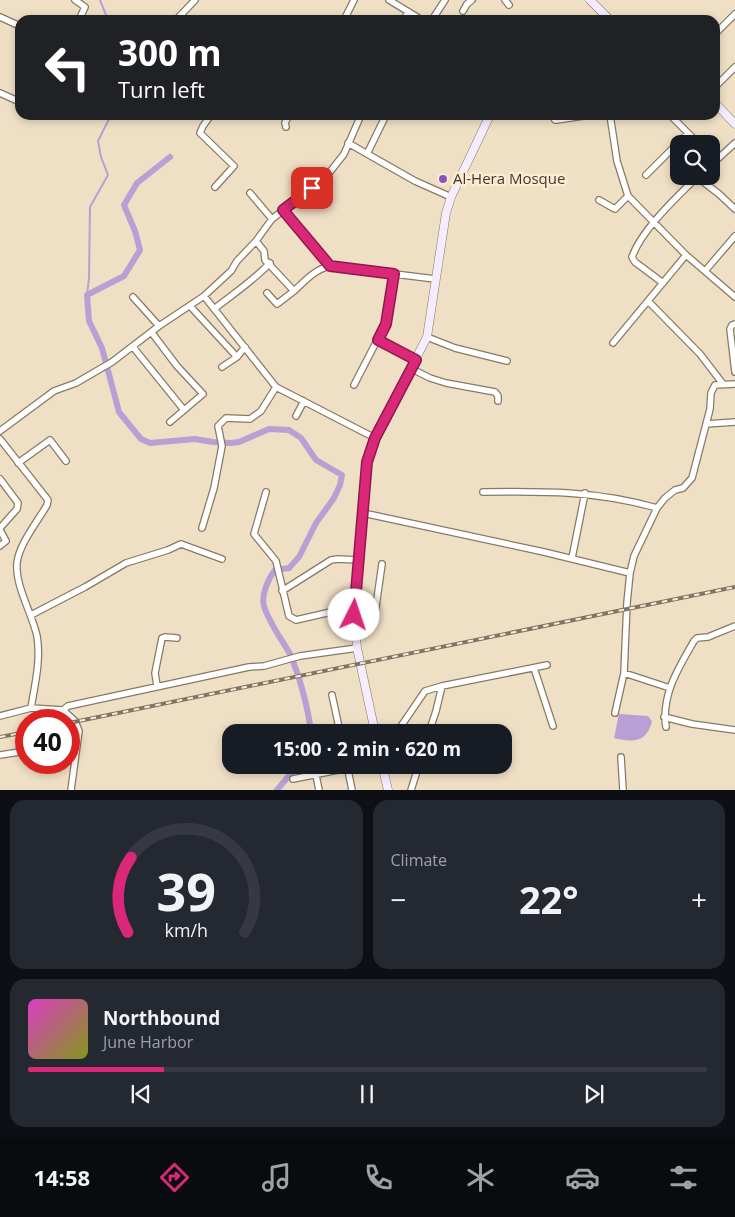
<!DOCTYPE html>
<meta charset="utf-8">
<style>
:root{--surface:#171b24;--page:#242831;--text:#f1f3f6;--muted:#9ea1a6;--line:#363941;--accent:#db2777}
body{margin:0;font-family:"Open Sans",sans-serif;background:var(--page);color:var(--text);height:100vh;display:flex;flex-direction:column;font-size:19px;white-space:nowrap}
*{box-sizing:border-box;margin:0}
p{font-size:16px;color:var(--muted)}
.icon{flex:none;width:28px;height:28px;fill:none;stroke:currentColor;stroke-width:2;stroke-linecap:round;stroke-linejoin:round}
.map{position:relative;height:790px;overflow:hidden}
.details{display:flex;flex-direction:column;gap:10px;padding:10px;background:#0d0f14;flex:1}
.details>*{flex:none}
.hud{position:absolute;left:15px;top:15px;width:705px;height:105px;border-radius:15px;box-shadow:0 2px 8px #0003;background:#202124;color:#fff;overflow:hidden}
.tools{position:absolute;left:670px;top:135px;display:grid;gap:10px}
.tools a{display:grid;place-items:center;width:50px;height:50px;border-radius:10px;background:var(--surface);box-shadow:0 2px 8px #0003;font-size:25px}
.speed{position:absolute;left:15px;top:709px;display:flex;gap:10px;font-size:25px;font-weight:700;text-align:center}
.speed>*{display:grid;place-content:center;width:65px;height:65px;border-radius:50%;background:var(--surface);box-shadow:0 2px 8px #0003;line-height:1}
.speed .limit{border:8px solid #d22;background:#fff;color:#111}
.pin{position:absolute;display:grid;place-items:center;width:42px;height:42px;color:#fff;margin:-21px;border-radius:10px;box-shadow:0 2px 8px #0006}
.me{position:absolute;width:55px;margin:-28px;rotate:4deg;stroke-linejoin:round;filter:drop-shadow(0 0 4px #0008)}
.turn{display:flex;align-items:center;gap:18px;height:105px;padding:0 20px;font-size:22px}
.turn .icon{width:65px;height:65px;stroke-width:2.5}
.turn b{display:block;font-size:35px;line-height:42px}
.big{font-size:38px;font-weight:700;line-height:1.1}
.details .tile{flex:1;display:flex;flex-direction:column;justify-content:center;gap:8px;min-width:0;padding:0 18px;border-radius:15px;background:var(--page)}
.details .dial{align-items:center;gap:0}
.dial svg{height:130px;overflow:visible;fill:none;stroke:var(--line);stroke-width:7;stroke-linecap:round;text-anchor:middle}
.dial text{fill:var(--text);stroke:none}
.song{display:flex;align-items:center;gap:15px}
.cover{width:60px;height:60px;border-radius:8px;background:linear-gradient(135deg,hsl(310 70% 55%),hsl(70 70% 35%))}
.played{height:5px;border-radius:2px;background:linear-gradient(90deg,var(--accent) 20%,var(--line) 20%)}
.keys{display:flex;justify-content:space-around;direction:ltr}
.heat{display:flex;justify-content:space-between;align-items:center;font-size:28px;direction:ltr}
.details .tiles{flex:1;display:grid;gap:10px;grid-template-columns:1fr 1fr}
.tile:last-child{grid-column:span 2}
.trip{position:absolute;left:222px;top:724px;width:290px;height:50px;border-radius:15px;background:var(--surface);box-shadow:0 2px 8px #0003;font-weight:700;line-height:50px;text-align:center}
.tabs{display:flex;height:80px;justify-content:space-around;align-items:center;background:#090b0e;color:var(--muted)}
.tabs .icon{width:35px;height:35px}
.tabs .on{color:var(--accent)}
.tabs b{font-size:22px;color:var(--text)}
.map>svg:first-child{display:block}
.water{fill:#b89fd4}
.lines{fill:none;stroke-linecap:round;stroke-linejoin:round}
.stream{stroke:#b89fd4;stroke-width:2}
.canal{stroke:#b89fd4;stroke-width:6}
.street-casing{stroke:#887a62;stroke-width:8}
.secondary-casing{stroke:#887a62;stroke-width:9}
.street{stroke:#fff;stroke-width:5.5}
.secondary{stroke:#f5edfe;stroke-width:8}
.rail-casing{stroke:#7f7565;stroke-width:4}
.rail{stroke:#fcecd2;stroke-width:2;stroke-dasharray:5.5;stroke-linecap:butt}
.route-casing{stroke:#8e194d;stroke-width:12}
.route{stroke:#db2777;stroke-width:9}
.poi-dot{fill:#8f4fc4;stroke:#fcecd2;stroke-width:2}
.labels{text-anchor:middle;stroke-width:5;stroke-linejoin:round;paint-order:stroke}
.poi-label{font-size:15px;fill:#3e382e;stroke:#fcecd2;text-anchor:start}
</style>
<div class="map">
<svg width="735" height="790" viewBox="0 0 735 790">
<rect width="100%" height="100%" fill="#efdfc5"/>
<path class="water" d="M619 714 648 716 652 721C647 742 634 743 614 738Z"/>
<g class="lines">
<path class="stream" d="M100 0 108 20
M87 295 89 278 90 207 108 175 101 157 98 141 111 115"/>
<path class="canal" d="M170 157 137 183 124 205 135 231 140 250 124 276 87 295 89 321 102 348 119 412 141 439 150 443 195 439 213 442 231 443 239 442 269 429 289 430 301 438 316 460 342 475 340 485 334 498 316 523 299 557 289 568 275 570C268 579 261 595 264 606 268 621 282 640 290 654 300 677 308 708 311 732
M277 790 298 765"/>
<g class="street-casing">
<path id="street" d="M75 0 85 7 79 20
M389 0 422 20
M505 0 509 5
M463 11 467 4 472 0
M0 17 20 26
M176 20 195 0
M344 20 354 0
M403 20 409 12
M432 20 445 0
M715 34 735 14
M715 87 735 67
M0 93 20 102
M211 115 203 126 200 133 234 166 215 187
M552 115 555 120H557L590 115
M610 115 617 161 628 196 686 255 735 297
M670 115 699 144
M286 127 285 123 289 115
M348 143 415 181 451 197
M367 154 386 115
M711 165 735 143
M646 175 688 133
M697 177 719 194 735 209
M250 193 272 219
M599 200 615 209 628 196
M283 210 330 266
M256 241 272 219 326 177 344 154 361 115
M705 271 735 236
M663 283 635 262 632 257C642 229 677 197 698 176
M294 291C305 281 315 269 330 266L435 279
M204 296 276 387 375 438
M133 297 159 326
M648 301 700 354 723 384
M190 306 237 357
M214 309C233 294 253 281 270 263
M735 324 732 325 730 329 735 372
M152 333 177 366 203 394 170 422
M427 337 455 348 507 361
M378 340 416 360
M613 343 686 255
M133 347 184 410
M222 367 237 357 245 347
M412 369 430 378 446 383 495 392 498 396V401
M354 385 386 323 394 274
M296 416 304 401
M706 424 735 422
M0 431 54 391 76 383 112 362 159 326 204 296 231 271 237 261 256 241 264 251 265 260 294 291 277 304 267 293
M0 439 48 500 47 505C38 521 19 544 17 563 15 586 32 613 37 636 41 660 35 684 31 708
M18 463 50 440 66 461
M0 479 18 503 17 509 0 528
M266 492 254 534 276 561 289 616 296 620 331 612 354 610
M483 492C545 491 597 491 657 508
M363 513 544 552 630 573
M202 528 214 488 222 446 218 426 226 418 250 419 261 411 276 387
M0 530 6 541 0 546
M572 558 585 493
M282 591 331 560 338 559 358 560
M31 615 85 587 126 563 168 550 181 544 222 559
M354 615 375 613 382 564
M534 668 553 726
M624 673 670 688
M157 686 155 673 162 638 165 637 177 638
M332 695 340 732
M63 710 75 721 79 731 71 790
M615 713 624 673 627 603 630 573 634 556 657 508 665 498 675 490 683 488 692 478 710 409 711 393 715 385 735 384
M0 716 31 708 63 710 68 706 249 667 264 666 300 656 357 648
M664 717 692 724 735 730
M666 727C661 695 679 667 694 641L697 638 708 637 735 626
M397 732 425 691 442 686 547 665
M429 732 436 711 442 686
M69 745 77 743
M0 755 26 751
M621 757 623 790
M347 765 352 790
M316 775 319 790
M293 779 363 765
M411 790 419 765"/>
</g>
<g class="secondary-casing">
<path id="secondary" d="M590 0 610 20
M715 103 735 124
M375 732 357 648 354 615 367 462 375 438 427 337 446 213 451 197 490 115
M382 765 388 790"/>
</g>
<use href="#street" class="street"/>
<use href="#secondary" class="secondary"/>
<g class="rail-casing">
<path id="rail" d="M69 723 735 587
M0 737 26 732"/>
</g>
<use href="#rail" class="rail"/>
</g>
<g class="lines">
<g class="route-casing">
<path id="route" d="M312 188 283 210 330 266 394 274 386 324 378 340 416 360 375 438 367 462 354 615"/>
</g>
<use href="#route" class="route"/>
</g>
<circle class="poi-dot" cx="443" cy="179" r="5"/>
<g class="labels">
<g class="poi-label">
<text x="453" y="184">Al-Hera Mosque</text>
</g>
</g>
</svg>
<div class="tools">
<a><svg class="icon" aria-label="search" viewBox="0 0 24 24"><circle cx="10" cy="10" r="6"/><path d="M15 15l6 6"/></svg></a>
</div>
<div class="speed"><div class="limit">40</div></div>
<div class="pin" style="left:312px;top:188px;background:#d93025"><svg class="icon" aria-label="arrive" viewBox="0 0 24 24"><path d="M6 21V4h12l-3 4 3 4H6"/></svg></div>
<svg class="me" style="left:354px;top:615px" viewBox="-20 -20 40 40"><circle r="19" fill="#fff"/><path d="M0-13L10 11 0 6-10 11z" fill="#db2777"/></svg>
<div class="trip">15:00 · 2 min · 620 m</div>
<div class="hud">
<div class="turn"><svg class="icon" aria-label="left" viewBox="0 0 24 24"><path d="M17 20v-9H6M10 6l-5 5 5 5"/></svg><div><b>300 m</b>Turn left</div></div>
</div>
</div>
<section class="details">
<div class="tiles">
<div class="tile dial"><svg viewBox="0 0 100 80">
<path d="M14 69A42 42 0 1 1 86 69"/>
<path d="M14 69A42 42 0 0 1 16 23" stroke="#db2777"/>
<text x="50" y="56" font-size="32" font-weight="700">39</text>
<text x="50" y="72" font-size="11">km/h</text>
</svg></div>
<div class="tile"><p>Climate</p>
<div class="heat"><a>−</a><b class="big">22°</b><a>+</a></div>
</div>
<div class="tile">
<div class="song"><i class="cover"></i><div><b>Northbound</b><p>June Harbor</p></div></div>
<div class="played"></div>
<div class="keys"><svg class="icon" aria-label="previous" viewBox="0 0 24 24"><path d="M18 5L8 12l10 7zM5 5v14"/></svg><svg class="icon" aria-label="pause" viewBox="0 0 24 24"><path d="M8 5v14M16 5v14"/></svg><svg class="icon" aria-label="next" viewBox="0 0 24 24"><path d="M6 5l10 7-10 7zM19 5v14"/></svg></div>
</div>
</div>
</section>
<nav class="tabs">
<b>14:58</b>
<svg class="icon on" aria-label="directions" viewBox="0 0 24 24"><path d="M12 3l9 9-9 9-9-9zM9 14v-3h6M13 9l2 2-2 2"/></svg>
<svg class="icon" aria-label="music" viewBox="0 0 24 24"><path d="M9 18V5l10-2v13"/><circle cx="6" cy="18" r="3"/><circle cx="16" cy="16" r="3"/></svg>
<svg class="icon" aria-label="phone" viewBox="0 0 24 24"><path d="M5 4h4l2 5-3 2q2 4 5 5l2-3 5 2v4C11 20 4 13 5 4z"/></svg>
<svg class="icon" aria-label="climate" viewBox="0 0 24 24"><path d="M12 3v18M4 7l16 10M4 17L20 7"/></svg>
<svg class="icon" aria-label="car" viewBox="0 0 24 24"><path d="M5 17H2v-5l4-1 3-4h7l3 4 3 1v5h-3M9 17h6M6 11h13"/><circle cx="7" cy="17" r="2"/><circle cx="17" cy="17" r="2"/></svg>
<svg class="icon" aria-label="filters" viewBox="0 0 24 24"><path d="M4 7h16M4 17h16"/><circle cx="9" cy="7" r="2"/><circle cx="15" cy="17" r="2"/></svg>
</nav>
